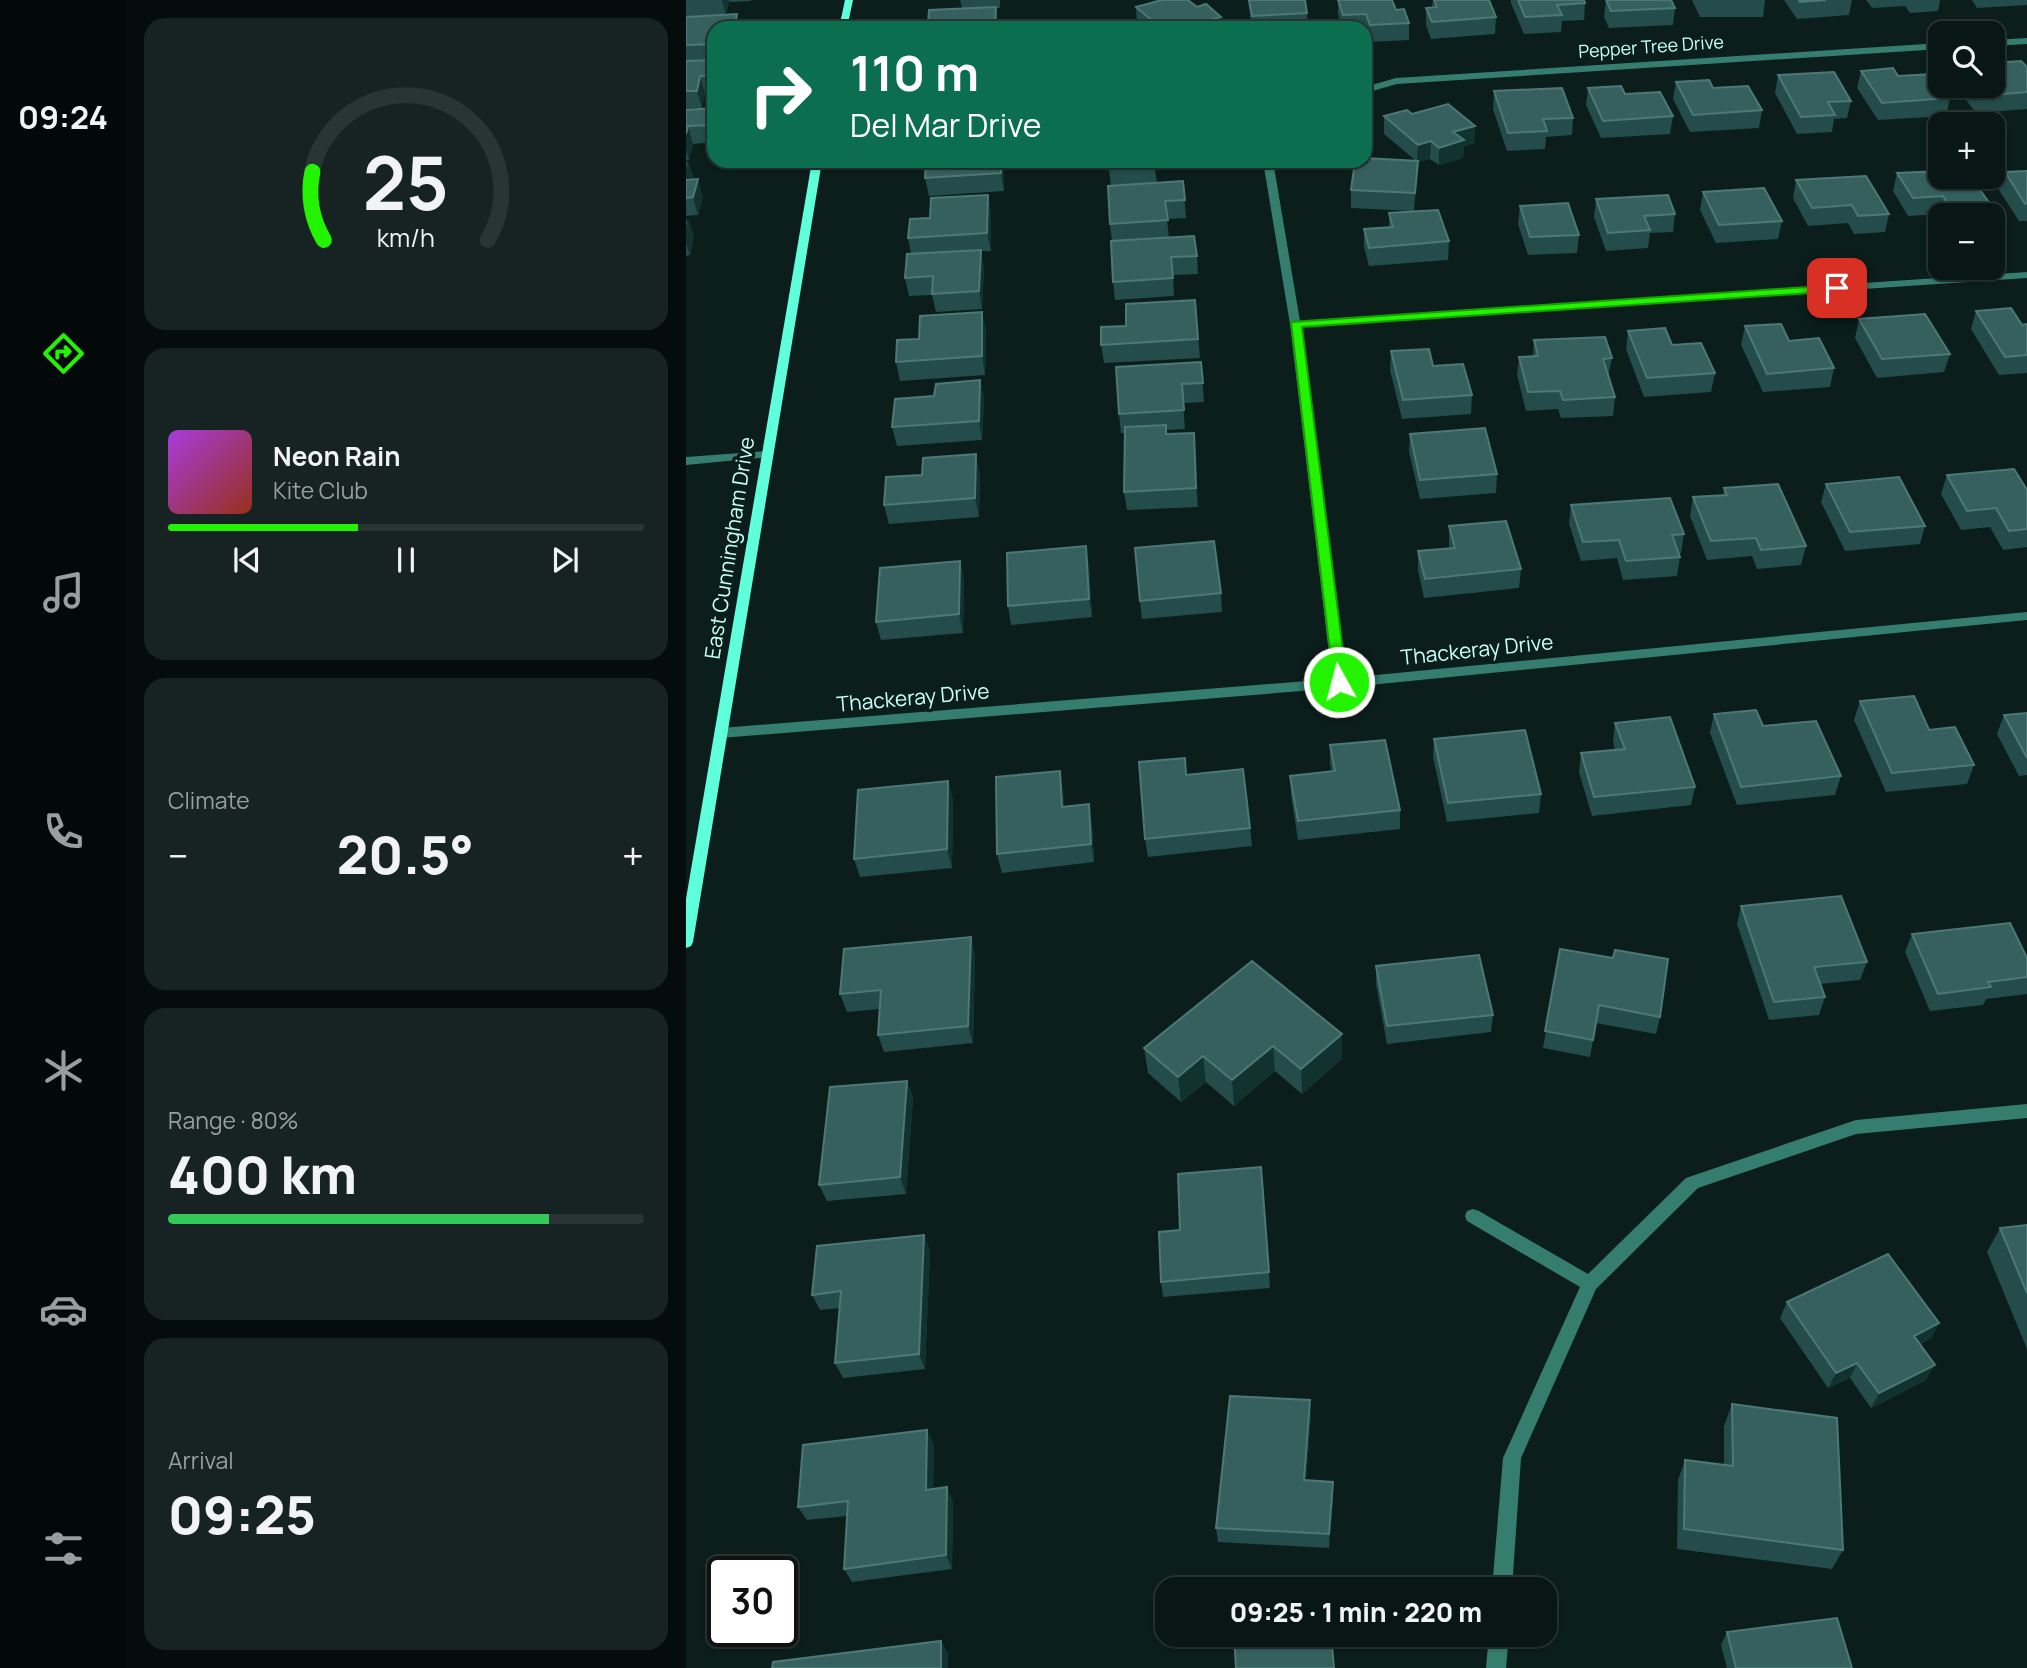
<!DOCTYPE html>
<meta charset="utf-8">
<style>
:root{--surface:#081615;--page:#162322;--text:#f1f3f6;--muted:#989fa0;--line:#293534;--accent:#23f300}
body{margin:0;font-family:Manrope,sans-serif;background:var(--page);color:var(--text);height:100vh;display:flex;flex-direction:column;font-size:26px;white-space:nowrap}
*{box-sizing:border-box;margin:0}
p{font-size:23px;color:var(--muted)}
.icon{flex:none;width:38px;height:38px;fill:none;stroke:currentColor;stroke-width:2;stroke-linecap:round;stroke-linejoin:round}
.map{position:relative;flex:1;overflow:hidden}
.side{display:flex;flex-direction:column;gap:18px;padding:18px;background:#040c0c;width:560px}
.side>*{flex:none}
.banner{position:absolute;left:21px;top:21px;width:665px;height:147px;border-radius:21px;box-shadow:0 2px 5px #0004,0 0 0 2px var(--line);background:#0b6e4f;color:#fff;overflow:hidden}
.buttons{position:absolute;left:1242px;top:21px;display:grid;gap:14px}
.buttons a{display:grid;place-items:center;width:77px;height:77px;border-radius:14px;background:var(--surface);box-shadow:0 2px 5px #0004,0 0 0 2px var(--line);font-size:35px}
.speed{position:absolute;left:21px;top:1556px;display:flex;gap:14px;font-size:35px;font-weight:700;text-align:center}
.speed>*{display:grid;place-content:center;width:91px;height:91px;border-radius:50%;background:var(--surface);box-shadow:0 2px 5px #0004,0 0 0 2px var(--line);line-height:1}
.speed .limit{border:4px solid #111;border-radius:10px;background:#fff;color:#111}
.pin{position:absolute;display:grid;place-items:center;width:60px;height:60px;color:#fff;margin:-30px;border-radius:14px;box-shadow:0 4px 10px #0006}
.me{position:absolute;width:77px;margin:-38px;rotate:353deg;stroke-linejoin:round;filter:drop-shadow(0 0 5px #0008)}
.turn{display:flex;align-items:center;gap:24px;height:147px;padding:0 28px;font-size:32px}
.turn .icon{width:91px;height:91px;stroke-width:2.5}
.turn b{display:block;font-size:49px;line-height:60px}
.big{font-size:52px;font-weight:800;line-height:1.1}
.side .widget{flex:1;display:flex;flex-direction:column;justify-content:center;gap:10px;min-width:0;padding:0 24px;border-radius:21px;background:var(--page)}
.side .dial{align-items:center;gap:0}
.dial svg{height:182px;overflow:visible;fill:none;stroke:var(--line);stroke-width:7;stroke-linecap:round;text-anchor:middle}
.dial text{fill:var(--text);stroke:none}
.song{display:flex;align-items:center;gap:21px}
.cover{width:84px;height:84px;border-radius:10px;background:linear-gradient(135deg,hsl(280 70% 55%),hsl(10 70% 35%))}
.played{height:7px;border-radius:4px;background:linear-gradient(90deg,var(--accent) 40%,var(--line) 40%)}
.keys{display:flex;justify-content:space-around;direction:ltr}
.heat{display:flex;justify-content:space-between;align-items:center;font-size:38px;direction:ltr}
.charge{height:10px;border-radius:5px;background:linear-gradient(90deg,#34c759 80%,var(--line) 0)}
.trip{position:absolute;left:469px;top:1577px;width:402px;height:70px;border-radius:21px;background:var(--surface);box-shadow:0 2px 5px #0004,0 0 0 2px var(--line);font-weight:800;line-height:70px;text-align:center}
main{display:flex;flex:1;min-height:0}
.tab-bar{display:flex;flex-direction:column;width:126px;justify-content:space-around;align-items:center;background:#030908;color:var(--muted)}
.tab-bar .icon{width:49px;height:49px}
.tab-bar .active{color:var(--accent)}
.tab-bar b{font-size:32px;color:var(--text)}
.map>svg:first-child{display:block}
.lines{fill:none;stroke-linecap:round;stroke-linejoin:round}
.street{fill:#357e6f;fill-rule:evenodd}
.secondary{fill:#5fffdc;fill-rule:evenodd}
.wall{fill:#234c4a}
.shaded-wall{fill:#123230}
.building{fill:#35605d;stroke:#4c7975;stroke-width:2}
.route{fill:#23f300;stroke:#179e00;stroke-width:2}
.labels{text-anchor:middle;stroke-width:7;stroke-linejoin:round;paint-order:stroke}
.far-street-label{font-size:18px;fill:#c8fff8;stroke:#0b1e1c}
.street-label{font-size:21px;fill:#c8fff8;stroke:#0b1e1c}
</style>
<main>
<nav class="tab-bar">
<b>09:24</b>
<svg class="icon active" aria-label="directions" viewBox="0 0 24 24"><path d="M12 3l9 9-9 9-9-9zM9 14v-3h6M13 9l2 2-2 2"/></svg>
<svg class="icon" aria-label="music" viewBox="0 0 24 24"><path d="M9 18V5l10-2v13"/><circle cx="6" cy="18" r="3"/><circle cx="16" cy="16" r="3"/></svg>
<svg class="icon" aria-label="phone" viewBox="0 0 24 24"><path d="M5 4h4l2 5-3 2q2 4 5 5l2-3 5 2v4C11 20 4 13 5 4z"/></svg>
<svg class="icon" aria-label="climate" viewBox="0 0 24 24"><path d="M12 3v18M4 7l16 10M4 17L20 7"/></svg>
<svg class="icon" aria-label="car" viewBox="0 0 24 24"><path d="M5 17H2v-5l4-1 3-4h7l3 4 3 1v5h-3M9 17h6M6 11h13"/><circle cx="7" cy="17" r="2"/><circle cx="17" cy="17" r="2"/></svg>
<svg class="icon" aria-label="filters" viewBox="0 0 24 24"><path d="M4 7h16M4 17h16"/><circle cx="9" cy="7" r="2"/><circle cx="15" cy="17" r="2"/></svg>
</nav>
<section class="side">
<div class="widget dial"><svg viewBox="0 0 100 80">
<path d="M14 69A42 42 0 1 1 86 69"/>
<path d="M14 69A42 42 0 0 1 9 39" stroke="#23f300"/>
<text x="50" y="56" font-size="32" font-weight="700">25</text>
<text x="50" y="72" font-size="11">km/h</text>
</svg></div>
<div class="widget">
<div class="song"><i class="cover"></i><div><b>Neon Rain</b><p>Kite Club</p></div></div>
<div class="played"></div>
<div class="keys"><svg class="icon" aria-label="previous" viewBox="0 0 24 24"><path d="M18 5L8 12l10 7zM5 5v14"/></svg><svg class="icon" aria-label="pause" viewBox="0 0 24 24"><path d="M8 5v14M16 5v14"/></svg><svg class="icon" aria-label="next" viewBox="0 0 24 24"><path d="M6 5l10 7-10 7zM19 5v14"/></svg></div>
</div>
<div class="widget"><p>Climate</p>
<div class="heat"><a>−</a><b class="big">20.5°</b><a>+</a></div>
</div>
<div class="widget"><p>Range · 80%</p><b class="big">400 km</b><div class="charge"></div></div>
<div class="widget"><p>Arrival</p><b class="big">09:25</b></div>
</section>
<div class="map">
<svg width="1341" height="1668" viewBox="0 0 1341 1668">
<rect width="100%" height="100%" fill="#0b1e1c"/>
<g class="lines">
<path class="street" d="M1341 38V44L1307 46V40Z
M1255 43V49L711 84 679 93V87L710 78Z
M577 161H587L614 321 1341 272V278L615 327 659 678 1341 612V620L653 688 35 738 30 736 28 733 30 730 35 728 646 679 604 324Z
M80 451 86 455 84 457 0 465V457Z
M1341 1104V1118L1170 1134 1012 1188 910 1289 835 1458 826 1589H806L817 1458 894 1287 781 1221 779 1216 781 1211 787 1209 793 1211 902 1274 1000 1178 1170 1120Z
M803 1634H823L820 1668H800Z"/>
<path class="secondary" d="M159 0H167L161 28H153Z
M126 161H136L7 942 5 946 0 948V899Z"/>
</g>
<path class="wall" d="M0 0H65V1L43 2 40 15 28 28V92L19 93 16 108 0 109Z
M274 0H314V8H310L312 28H242V24L276 8Z
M470 0H502L536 28H456L451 24 450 7 470 2Z
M562 0H619L621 13 622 28H566Z
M652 0H706L710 10 723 23V40L684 42 679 28H656L652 14Z
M747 0H803L810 17 809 34 745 39 740 25V8L746 7Z
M825 0H898L899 3 898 20 876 21 875 32 838 34 825 3Z
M920 0 989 8 987 25 923 28 918 17Z
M1006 0H1079L1077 17H1014Z
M1098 0H1166L1163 15 1111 19Z
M1180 0H1254L1252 11 1224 13 1219 6 1186 8Z
M1286 0H1341V5L1291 8Z
M1307 63 1341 67V109L1290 113 1275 93 1277 86H1307Z
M1175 71 1264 98 1260 116 1192 120 1171 88Z
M1092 75 1165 101 1161 118 1148 119 1146 132 1111 134 1089 93Z
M990 82 1027 88 1076 110 1073 128 1004 132 987 99Z
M902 88 939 94 987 116 984 134 915 138 900 105Z
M808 91 887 118 886 135 860 137 859 149 821 151 807 109Z
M28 108V142L7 144 3 160 0 161V110Z
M726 114 789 126 788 143 778 146 777 158 753 165 744 159 732 162 728 211 665 208V190L729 160 698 134V116Z
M318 161V191L243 196 239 178Z
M422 161H497V168L469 170 471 183 425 186Z
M0 162H2L8 179 17 197 12 215 0 216Z
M1341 171V221H1333L1313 190 1319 172Z
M1211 173 1306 207 1303 215H1255V219L1252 214 1222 216 1207 191Z
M1110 180 1203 214 1199 232 1168 234 1162 223 1122 226 1107 198Z
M497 181 500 218 481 219 483 238 511 256 512 274 487 275 488 296 429 300 427 282 426 241 424 224Z
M1017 192 1096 221 1092 239 1030 243 1014 210Z
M302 195 305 213V251H295L298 268 296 309 250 312 246 295 223 296 219 278 225 254 222 238 244 218Z
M910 199 989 214 987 232 964 233 962 248 920 251 908 217Z
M834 206 893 235 891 253 842 255 832 224Z
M703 213 763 241 762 260 683 266 678 247V229L703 227Z
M0 218 8 236 4 255 0 256Z
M509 300 514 358 418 363 415 345 440 326Z
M1290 311 1336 325 1341 324V373L1313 375 1285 329Z
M1173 319 1264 354 1258 372 1191 378 1169 338Z
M1059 326 1103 341 1148 368 1144 387 1077 392 1055 345Z
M300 330 299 375 214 381 210 362 233 339Z
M942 331 986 345 1029 373 1025 392 958 397 940 349Z
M848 340 926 358 922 377 929 397 927 416 875 418 872 409 840 411 831 375 833 357 847 356Z
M705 351 747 366 786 395 785 414 716 419 704 370Z
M515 362 518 402 497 403 499 429 481 430V434L508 433 512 507 441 510 438 492 439 433H435L433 414Z
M294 380 298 399 296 440 211 446 206 427 248 396Z
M724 434 811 474 810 493 734 499 723 452Z
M294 473 293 517 203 524 198 505Z
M1261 475 1341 490V547L1317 550 1304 527 1275 530 1255 494Z
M1140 484 1239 526 1234 544 1159 551 1135 502Z
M1038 488 1120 546 1115 565 1071 569 1066 556 1021 560 1004 516 1007 497 1037 495Z
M885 505 998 534 995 553H992L994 557 991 576 937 580 931 558 895 561 883 524Z
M763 526 835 569 833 588 738 598 732 570V551L763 548Z
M274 561 278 579 277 633 195 640 190 622Z
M403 565 406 617 325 625 322 606Z
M535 593 536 612 456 619 454 601Z
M1174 701 1243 730 1288 765 1281 784 1200 792 1168 720Z
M1341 713V775L1333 776 1311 734 1318 715Z
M1028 714 1077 726 1155 776 1149 795 1051 805 1024 733Z
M929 723 1009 787 1005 805 906 816 893 772 895 753 929 750 927 742Z
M748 739 855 794 853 813 761 822 747 757Z
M644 745 714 810V829L612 840 605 795 604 776 646 772 644 764Z
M500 775 564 828 566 846 462 857 459 839Z
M262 781 267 800 266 868 174 877 168 859Z
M377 789 378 807 406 823 408 862 316 873 311 854Z
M1055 906 1181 962 1174 980 1134 984 1139 997 1133 1015 1083 1020 1051 924Z
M1226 934 1341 958V994L1300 999 1297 1005 1244 1011 1219 952Z
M874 949 974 1017 970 1034 910 1023 904 1057 857 1048Z
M289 955 287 1043 198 1052 192 1035 193 1009 161 1012 154 994Z
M566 961 656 1059 616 1094 589 1071 548 1106 520 1082 495 1102 462 1073 458 1048Z
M690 966 807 1015 805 1032 701 1044 690 984Z
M221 1081 227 1098 220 1194 141 1201 133 1185Z
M575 1167 584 1288 477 1297 475 1282 494 1230Z
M1341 1225V1349L1301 1252 1314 1228Z
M238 1235 244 1251 239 1369 157 1378 149 1363 154 1308 134 1310 126 1295Z
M1101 1302 1253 1323 1245 1338 1234 1344 1240 1380 1185 1408 1164 1378 1142 1388 1094 1318Z
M1046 1404 1157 1550 1146 1569 991 1549 992 1480 999 1460 1038 1465V1426Z
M625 1415 620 1480 647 1496 643 1548 532 1542 530 1528Z
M248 1444 247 1489 267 1501 266 1569 166 1582 158 1569 161 1516 121 1520 112 1507Z
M1041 1632 1166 1668H1041L1035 1645Z"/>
<path class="shaded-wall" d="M36 0H43V2L40 16Z
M310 7 312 23V28H309Z
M51 14 55 28H48Z
M535 17 536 28H495Z
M14 76 19 93 16 108 11 91Z
M2 126 7 144 3 160 0 150V134Z
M789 126 788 143 778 146 777 158 753 165V148L767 132Z
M745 141 744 159 732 162 728 211 732 145Z
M315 161H318V191L315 173Z
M2 162 8 180 0 186V172Z
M12 179 17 197 12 215 7 197Z
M302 195 305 213V251L301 233Z
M2 218 8 236 4 255 0 243V229Z
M295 250 298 268 296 309 293 291Z
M296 312 300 330 299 375 296 356Z
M294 380 298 399 296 440 293 421Z
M508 433 510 451 512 507 510 488Z
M290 454 294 473 293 517 289 498Z
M400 546 403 565 406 617 403 599Z
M274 561 278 579 277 633 273 614Z
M374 771 377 789 379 826 376 807Z
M262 781 267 800 266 868 261 849Z
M403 804 406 823 408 862 405 844Z
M285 937 289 955 287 1043 282 1026Z
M656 1034V1059L616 1094 615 1069Z
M587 1046 589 1071 548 1106 546 1080Z
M517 1056 520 1082 495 1102 492 1077Z
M221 1081 227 1098 220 1194 214 1177Z
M238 1235 244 1251 239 1369 233 1354Z
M1253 1323 1245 1338 1219 1351 1228 1336Z
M1171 1363 1164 1378 1142 1388 1150 1373Z
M1249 1365 1240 1380 1185 1408 1193 1393Z
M624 1400 625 1415 619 1494 618 1480Z
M241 1430 248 1444 247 1504 240 1490Z
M647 1482V1496L643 1548V1534Z
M261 1487 267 1501 266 1569 260 1555Z
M255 1641 262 1653V1668H255Z"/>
<path class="building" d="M476 0H502L511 7 520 4 535 17 495 28H475L450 7Z
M563 0H619L621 13 566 16Z
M652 0H706L710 10 718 9 723 23 684 25 680 14 657 15Z
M748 0H803L810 17 746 22 740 8 751 7Z
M832 0H898L899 3 871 5 876 15 839 17Z
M920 0H985L989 8 925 11Z
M1113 0H1140L1114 2Z
M310 7 309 28H259V23L242 24 243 10Z
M51 14 48 28H28V44L0 45V17Z
M28 60V75L14 76 11 91H0V61Z
M1335 61 1341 67V92L1295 96 1287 86H1307V74H1309L1307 71V63Z
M1207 68 1212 76 1247 74 1264 98 1196 103 1175 71Z
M1148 72 1165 101 1142 102 1149 115 1115 117 1092 75Z
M1023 80 1027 88 1062 86 1076 110 1007 115 990 82Z
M935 86 939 94 974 92 987 116 917 121 902 88Z
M876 88 887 118 857 119 861 131 822 133 808 91Z
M762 104 789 126 767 132 778 140 753 148 745 141 732 145 698 116 721 110 726 114Z
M28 108V116L26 125 2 126 0 134V110Z
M679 158 732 161 729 193 665 190 669 161H679Z
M240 161H315V173L239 178Z
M422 161H469V165L423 168Z
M1255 171V177H1285L1306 207 1265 210 1257 196 1227 198 1211 173Z
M1341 171V203L1339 204 1319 172Z
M1180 176 1203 214 1172 216 1166 205 1126 208 1110 180Z
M12 179 7 197 0 198V180Z
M497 181 499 200 479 201 482 220 424 224 422 186Z
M1078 188 1096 221 1033 225 1017 192Z
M302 195 301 233 222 238 224 219 244 218 245 198Z
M982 195 989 214 958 216 964 230 922 233 910 199Z
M882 203 893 235 844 237 834 206Z
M752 210 763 241 683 248 678 229 707 227 703 213Z
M508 236 511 256 485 257 487 278 427 282 425 241Z
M295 250 293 291 246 294 247 276 219 278 221 254Z
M509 300 512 339 415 345V327L440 326V304Z
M1325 308 1336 325 1341 324V355L1319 357 1290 311Z
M296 312V356L210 362 211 340 233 339 234 316Z
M1239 314 1264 354 1196 359 1173 319Z
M1095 324 1103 341 1133 338 1148 368 1081 374 1059 326Z
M979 328 986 345 1015 343 1029 373 961 378 942 331Z
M919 337 926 358 917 359 929 397 877 400 874 391 842 392 833 357 852 356 848 340Z
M743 349 747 366 777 364 786 395 717 400 705 351Z
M515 362 517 383 496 384 498 410 433 414 430 367Z
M294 380 293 421 206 427 209 399 248 396 250 384Z
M480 425V434L508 433 510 488 438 492 439 427Z
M799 428 811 474 734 480 724 434Z
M290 454 289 498 198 505 200 477 236 475 237 458Z
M1328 469 1341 490V529L1323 531 1310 508 1281 511 1261 475Z
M1213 477 1239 526 1164 532 1140 484Z
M1092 484 1120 546 1075 550 1070 538 1025 541 1007 497 1041 495 1038 488Z
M984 498 998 534 986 535 994 557 940 561 933 540 897 542 885 505Z
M820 521 835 569 739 579 732 551 769 548 763 526Z
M528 541 535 593 454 601 449 548Z
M400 546 403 599 322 606 321 553Z
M274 561 273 614 190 622 194 568Z
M1228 696 1243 730 1269 727 1288 765 1206 773 1174 701Z
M1070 710 1077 726 1130 721 1155 776 1055 787 1028 714Z
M1341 713V758L1318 715Z
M984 717 1009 787 908 797 895 753 939 749 929 723Z
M839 730 855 794 762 803 748 739Z
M699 740 714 810 612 821 604 776 649 771 644 745Z
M499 758 500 775 557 769 564 828 459 839 453 762Z
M374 771 376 807 403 804 405 844 311 854 310 777Z
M262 781 261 849 168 859 172 790Z
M1155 896 1181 962 1128 967 1139 997 1088 1002 1055 906Z
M1324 923 1341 958V977L1302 982 1305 987 1252 994 1226 934Z
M285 937 282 1026 192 1035 195 990 154 994 158 949Z
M874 949 927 958 929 950 982 959 974 1017 913 1005 907 1040 859 1031Z
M793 955 807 1015 701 1026 690 966Z
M566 961 656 1034 615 1069 587 1046 546 1080 517 1056 492 1077 458 1048Z
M221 1081 214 1177 133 1185 144 1087Z
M575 1167 583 1272 475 1282 473 1232 494 1230 492 1174Z
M1341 1225V1293L1314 1228Z
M238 1235 233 1354 149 1363 155 1291 126 1295 131 1246Z
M1202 1254 1253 1323 1228 1336 1249 1365 1193 1393 1171 1363 1150 1373 1101 1302Z
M544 1396 624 1400 618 1480 647 1482 643 1534 530 1528Z
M1046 1404 1151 1418 1157 1550 998 1529 999 1460 1047 1466Z
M241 1430 240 1490 261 1487 260 1555 158 1569 162 1501 112 1507 117 1445Z
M1151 1618 1166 1668H1050L1041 1632Z
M548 1634H645L648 1668H550Z
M255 1641V1668H86L87 1662Z"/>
<path class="route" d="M1151 285 1157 288 1155 291 616 327 661 682 653 688 648 686 605 322Z"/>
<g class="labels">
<g class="far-street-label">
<text transform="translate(965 47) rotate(-4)" y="6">Pepper Tree Drive</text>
</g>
<g class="street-label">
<text transform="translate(44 548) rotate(-81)" y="7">East Cunningham Drive</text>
<text transform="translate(791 650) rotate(-6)" y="7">Thackeray Drive</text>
<text transform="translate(227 698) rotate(-5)" y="7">Thackeray Drive</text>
</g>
</g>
</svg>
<div class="buttons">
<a><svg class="icon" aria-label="search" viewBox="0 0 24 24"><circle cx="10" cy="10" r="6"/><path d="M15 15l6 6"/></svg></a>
<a>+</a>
<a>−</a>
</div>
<div class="speed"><div class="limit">30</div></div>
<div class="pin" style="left:1151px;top:288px;background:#d93025"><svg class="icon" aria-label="arrive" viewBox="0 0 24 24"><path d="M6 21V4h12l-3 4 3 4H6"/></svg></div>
<svg class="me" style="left:653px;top:682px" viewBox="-20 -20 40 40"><circle r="17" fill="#23f300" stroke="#fff" stroke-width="3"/><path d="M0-11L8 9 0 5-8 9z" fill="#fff"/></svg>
<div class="trip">09:25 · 1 min · 220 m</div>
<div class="banner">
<div class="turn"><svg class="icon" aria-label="right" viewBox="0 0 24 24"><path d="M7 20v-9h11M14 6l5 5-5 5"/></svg><div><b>110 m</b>Del Mar Drive</div></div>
</div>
</div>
</main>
